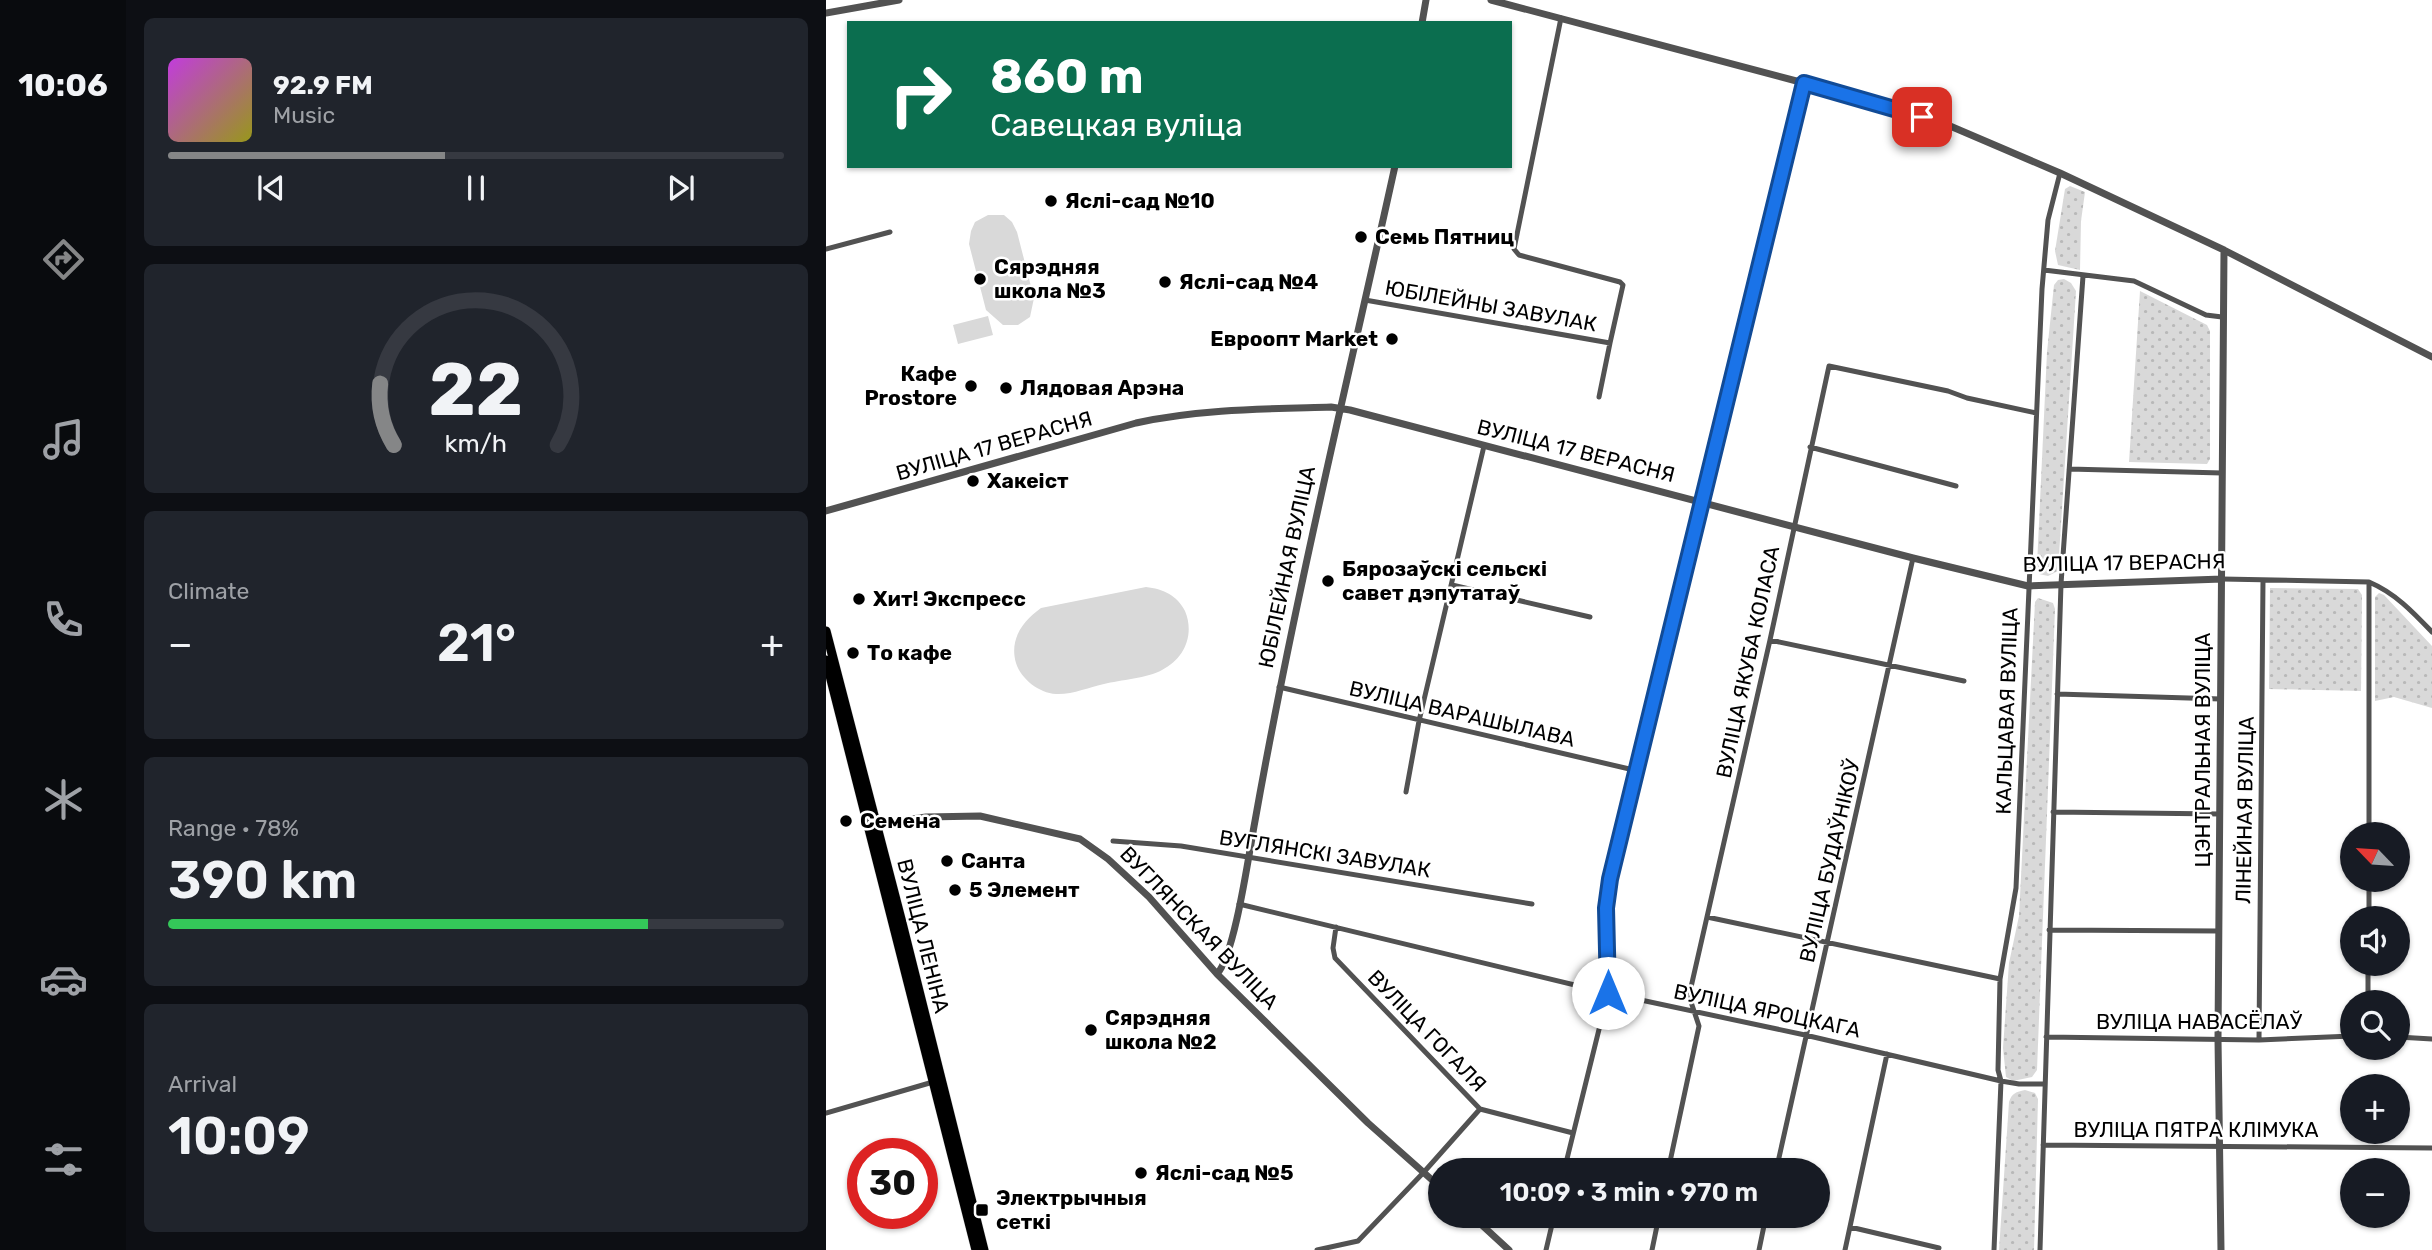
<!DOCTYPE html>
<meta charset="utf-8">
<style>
:root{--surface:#171b24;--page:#20242c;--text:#f1f3f6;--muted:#9ea1a6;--line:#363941;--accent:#858687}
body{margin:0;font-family:Rubik,sans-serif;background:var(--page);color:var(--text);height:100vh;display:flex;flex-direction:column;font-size:26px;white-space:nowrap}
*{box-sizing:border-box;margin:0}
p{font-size:23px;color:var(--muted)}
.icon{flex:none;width:38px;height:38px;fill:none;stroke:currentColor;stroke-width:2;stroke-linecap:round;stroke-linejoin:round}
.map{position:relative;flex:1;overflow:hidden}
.drawer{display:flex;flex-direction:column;gap:18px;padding:18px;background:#0d0f14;width:700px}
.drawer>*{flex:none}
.hud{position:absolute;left:21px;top:21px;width:665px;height:147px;border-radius:0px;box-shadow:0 2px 5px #0004;background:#0b6e4f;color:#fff;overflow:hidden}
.needle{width:46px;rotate:295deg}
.controls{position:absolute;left:1514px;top:822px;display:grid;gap:14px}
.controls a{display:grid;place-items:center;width:70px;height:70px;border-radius:50%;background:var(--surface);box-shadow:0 2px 5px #0004;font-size:35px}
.speed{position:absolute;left:21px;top:1138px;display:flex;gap:14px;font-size:35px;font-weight:700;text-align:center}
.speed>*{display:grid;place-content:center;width:91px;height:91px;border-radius:50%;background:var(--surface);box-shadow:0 2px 5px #0004;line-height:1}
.speed .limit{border:10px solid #d22;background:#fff;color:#111}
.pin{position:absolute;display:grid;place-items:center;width:60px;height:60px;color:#fff;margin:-30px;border-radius:14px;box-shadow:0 4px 10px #0006}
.me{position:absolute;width:77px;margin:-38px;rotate:0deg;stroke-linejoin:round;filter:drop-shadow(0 0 5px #0008)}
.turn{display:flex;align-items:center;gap:24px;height:147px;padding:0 28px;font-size:32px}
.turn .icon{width:91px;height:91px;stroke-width:2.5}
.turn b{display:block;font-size:49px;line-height:60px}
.big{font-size:52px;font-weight:600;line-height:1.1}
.drawer .widget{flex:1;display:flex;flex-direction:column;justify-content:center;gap:10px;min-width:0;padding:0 24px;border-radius:10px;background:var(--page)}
.drawer .dial{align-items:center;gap:0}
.dial svg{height:182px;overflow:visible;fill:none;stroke:var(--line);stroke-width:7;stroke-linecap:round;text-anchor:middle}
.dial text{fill:var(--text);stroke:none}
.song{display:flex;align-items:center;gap:21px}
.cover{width:84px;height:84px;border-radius:10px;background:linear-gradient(135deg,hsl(290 70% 55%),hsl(60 70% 35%))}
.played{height:7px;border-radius:4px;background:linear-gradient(90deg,var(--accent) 45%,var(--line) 45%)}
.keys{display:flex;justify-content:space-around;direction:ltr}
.heat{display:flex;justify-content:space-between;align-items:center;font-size:38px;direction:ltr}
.charge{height:10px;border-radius:5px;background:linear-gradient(90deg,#34c759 78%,var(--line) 0)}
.trip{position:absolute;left:602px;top:1158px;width:402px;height:70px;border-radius:35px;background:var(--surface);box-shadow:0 2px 5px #0004;font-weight:600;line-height:70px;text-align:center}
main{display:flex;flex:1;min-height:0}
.tab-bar{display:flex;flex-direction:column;width:126px;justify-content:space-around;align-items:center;background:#090b0e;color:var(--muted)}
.tab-bar .icon{width:49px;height:49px}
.tab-bar .active{color:var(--accent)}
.tab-bar b{font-size:32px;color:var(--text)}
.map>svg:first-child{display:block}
.grass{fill:url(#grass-dots)}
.park{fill:#d9d9d9}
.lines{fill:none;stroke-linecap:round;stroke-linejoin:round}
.primary-casing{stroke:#dbdbdb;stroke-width:10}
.minor{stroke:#525252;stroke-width:5}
.tertiary{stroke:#525252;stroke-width:7}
.primary{stroke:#000;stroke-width:9}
.route-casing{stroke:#114b97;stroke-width:18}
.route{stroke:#1a73e8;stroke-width:12}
.poi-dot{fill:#000;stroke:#fff;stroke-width:2.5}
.labels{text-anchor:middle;stroke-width:5;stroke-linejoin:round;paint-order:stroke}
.poi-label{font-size:21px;font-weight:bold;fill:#000;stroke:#fff;text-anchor:start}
.street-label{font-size:21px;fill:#000;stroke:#fff}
</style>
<main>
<nav class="tab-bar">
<b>10:06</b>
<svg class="icon active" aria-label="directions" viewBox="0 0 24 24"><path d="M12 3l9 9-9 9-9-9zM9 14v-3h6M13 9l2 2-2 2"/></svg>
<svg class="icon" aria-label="music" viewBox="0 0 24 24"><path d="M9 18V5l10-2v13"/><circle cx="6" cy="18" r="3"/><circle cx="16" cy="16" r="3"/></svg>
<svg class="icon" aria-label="phone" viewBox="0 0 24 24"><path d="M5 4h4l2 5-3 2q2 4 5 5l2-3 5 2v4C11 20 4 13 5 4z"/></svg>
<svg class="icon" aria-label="climate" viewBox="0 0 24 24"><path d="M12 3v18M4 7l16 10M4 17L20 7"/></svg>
<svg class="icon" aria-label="car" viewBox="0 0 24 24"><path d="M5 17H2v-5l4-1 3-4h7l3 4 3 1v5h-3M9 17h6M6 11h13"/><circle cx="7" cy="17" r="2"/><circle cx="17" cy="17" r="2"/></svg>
<svg class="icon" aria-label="filters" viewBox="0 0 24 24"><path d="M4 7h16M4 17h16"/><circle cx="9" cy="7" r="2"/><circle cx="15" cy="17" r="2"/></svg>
</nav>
<section class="drawer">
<div class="widget">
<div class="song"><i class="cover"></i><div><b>92.9 FM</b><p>Music</p></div></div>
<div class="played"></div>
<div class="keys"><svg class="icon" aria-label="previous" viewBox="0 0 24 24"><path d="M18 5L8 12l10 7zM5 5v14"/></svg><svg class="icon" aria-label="pause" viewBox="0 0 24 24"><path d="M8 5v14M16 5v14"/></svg><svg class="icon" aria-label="next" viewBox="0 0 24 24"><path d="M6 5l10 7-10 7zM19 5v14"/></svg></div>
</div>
<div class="widget dial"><svg viewBox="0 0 100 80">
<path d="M14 69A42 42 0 1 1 86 69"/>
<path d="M14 69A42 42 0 0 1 8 42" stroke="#858687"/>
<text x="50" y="56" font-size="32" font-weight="700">22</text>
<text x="50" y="72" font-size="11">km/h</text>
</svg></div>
<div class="widget"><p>Climate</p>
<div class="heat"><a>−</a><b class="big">21°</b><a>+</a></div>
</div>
<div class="widget"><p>Range · 78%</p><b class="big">390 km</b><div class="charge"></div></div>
<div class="widget"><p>Arrival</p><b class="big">10:09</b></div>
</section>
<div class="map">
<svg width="1606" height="1250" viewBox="0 0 1606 1250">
<defs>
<pattern id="grass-dots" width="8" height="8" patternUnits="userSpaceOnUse" patternTransform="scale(1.75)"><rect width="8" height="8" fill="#d9d9d9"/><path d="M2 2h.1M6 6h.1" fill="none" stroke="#b8b8b8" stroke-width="1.8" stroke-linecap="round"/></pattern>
</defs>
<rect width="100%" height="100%" fill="#fff"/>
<path class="grass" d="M1244 186 1259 192 1255 221 1254 270 1232 265 1229 251 1239 189Z
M1238 279 1245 283 1250 291 1232 571 1222 576 1213 574 1211 566 1221 352 1228 285 1232 280Z
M1314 291 1381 325 1384 331V459L1381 464 1303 462Z
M1444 588 1532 589 1536 595 1535 691 1443 689Z
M1553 593 1558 595 1606 646V708L1568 697 1549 701V597Z
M1212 598 1227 603 1229 609 1211 1070 1206 1077 1187 1081 1180 1077 1177 1048 1183 963 1193 916 1209 602Z
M1199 1090 1209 1093 1212 1099 1208 1250H1173L1183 1102C1186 1093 1190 1092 1199 1090Z"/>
<path class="park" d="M162 215H178L186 222 191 232 208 298 204 317 192 325H177L160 310 143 244 145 231 149 222Z
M162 316 167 335 132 344 127 325Z
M320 587C337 589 351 595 359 611 369 635 358 659 336 670 322 678 294 680 278 684 264 687 245 695 230 694 213 693 195 679 190 663 183 639 197 621 215 608Z"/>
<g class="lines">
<g class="primary-casing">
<path id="primary" d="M0 631 75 919 158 1250
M0 660 150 1250"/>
</g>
<path class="minor" d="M735 18 688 249 693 255 794 282 797 285 784 343
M0 249 64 232
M1218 270 1308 281 1380 315 1396 317
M539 300 784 343 773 397
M984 447 1130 486
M1243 469 1396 473
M1396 579 1543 582C1569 593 1587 612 1606 632
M626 585 764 617
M944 640 1138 681
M453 687 812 771
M1231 694 1395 699
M580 792 593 721 658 446
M1227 812 1394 814
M1543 835V582
M287 841 355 846 706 904
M413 904 782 993 979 1035 1175 1081 1193 1084H1218
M881 917 1174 979
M1543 919V880
M510 927 507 948 509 958 654 1109 747 1133
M1223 930 1393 931
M1542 1003V964
M1220 1037 1433 1040 1526 1036
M1572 1037 1606 1039
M1433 1040 1437 580
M0 1113 107 1082
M1217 1145 1606 1148
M738 1171 782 993 780 908 784 879 978 83
M842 1171 873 1026 863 996 944 640 1003 366 1122 391 1141 398 1210 413
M950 1171 1087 558
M1024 1227 1113 1248
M491 1250 532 1241 598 1172 654 1109
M720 1250 728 1216
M826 1250 833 1216
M933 1250 940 1216
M1019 1250 1061 1054
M1168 1250 1175 1081 1172 1070 1174 979 1190 888 1216 289 1222 220 1234 173
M1214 1250 1235 584 1257 276"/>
<path class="tertiary" d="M665 0 978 83 1117 123 1234 173 1398 250 1606 357
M0 13 73 0
M596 23 600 0
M0 511 310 423C375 409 439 409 505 407L524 410 1087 558 1202 586 1396 579
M50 824 100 817 154 816 254 839 282 859 323 897 391 974 542 1123 614 1187
M391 974C409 955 423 852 429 821 468 601 521 384 569 166
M646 1216 683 1250
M1395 1250 1392 1039 1398 250"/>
<use href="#primary" class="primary"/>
</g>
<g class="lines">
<g class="route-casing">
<path id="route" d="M782 993 780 908 784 879 978 83 1096 117"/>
</g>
<use href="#route" class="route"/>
</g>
<g class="poi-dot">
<circle cx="225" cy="201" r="7"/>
<circle cx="535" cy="237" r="7"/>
<circle cx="154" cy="279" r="7"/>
<circle cx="339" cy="282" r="7"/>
<circle cx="566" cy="339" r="7"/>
<circle cx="145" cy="386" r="7"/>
<circle cx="180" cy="388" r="7"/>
<circle cx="147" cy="481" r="7"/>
<circle cx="502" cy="581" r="7"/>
<circle cx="33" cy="599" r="7"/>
<circle cx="27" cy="653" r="7"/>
<circle cx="20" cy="821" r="7"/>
<circle cx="121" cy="861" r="7"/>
<circle cx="129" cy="890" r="7"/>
<circle cx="265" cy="1030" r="7"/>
<circle cx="315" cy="1173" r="7"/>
<rect x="149" y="1203" width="14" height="14" rx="3.5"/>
</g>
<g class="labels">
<g class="poi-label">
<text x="239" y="208">Яслі-сад №10</text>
<text x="549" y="244">Семь Пятниц</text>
<text x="168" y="274">Сярэдняя<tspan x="168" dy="24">школа №3</tspan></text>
<text x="353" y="289">Яслі-сад №4</text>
<text x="552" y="346" text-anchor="end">Евроопт Market</text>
<text x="131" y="381" text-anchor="end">Кафе<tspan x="131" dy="24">Prostore</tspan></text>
<text x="194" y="395">Лядовая Арэна</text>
<text x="161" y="488">Хакеіст</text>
<text x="516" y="576">Бярозаўскі сельскі<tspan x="516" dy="24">савет дэпутатаў</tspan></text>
<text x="47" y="606">Хит! Экспресс</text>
<text x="41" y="660">То кафе</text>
<text x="34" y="828">Семена</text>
<text x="135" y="868">Санта</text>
<text x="143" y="897">5 Элемент</text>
<text x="279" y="1025">Сярэдняя<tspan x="279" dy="24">школа №2</tspan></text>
<text x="329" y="1180">Яслі-сад №5</text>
<text x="170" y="1205">Электрычныя<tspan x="170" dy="24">сеткі</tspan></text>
</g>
<g class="street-label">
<text transform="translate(665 306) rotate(10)" y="7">ЮБІЛЕЙНЫ ЗАВУЛАК</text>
<text transform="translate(168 446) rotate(-16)" y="7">ВУЛІЦА 17 ВЕРАСНЯ</text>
<text transform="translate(750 451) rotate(14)" y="7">ВУЛІЦА 17 ВЕРАСНЯ</text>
<text transform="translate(1298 563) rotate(-1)" y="7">ВУЛІЦА 17 ВЕРАСНЯ</text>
<text transform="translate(461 567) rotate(-78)" y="7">ЮБІЛЕЙНАЯ ВУЛІЦА</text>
<text transform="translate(922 662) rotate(-78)" y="7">ВУЛІЦА ЯКУБА КОЛАСА</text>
<text transform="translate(1181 711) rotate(-88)" y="7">КАЛЬЦАВАЯ ВУЛІЦА</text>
<text transform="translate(636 714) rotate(13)" y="7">ВУЛІЦА ВАРАШЫЛАВА</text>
<text transform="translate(1377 750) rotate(-90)" y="7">ЦЭНТРАЛЬНАЯ ВУЛІЦА</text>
<text transform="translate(1419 810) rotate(-89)" y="7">ЛІНЕЙНАЯ ВУЛІЦА</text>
<text transform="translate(499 854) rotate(9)" y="7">ВУГЛЯНСКІ ЗАВУЛАК</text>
<text transform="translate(1004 861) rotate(-77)" y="7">ВУЛІЦА БУДАЎНІКОЎ</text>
<text transform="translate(373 928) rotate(46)" y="7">ВУГЛЯНСКАЯ ВУЛІЦА</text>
<text transform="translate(97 936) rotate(76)" y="7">ВУЛІЦА ЛЕНІНА</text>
<text transform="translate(941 1011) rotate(12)" y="7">ВУЛІЦА ЯРОЦКАГА</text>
<text x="1373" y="1029">ВУЛІЦА НАВАСЁЛАЎ</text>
<text transform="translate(601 1031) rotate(46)" y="7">ВУЛІЦА ГОГАЛЯ</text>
<text x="1370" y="1137">ВУЛІЦА ПЯТРА КЛІМУКА</text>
</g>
</g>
</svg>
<div class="controls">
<a><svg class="needle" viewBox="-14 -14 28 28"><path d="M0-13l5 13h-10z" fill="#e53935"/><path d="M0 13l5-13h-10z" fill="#9ea1a6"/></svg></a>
<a><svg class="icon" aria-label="sound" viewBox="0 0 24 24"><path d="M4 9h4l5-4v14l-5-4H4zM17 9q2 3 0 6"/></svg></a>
<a><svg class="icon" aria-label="search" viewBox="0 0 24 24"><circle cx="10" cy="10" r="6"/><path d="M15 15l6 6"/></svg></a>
<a>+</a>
<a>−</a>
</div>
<div class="speed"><div class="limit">30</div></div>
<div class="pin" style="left:1096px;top:117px;background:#d93025"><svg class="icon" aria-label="arrive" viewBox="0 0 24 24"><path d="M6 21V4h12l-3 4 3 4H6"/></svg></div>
<svg class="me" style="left:782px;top:993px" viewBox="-20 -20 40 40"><circle r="19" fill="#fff"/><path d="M0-13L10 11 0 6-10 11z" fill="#1a73e8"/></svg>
<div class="trip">10:09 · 3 min · 970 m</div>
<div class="hud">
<div class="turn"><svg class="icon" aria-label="right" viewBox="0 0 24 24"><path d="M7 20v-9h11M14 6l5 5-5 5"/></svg><div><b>860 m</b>Савецкая вуліца</div></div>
</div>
</div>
</main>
